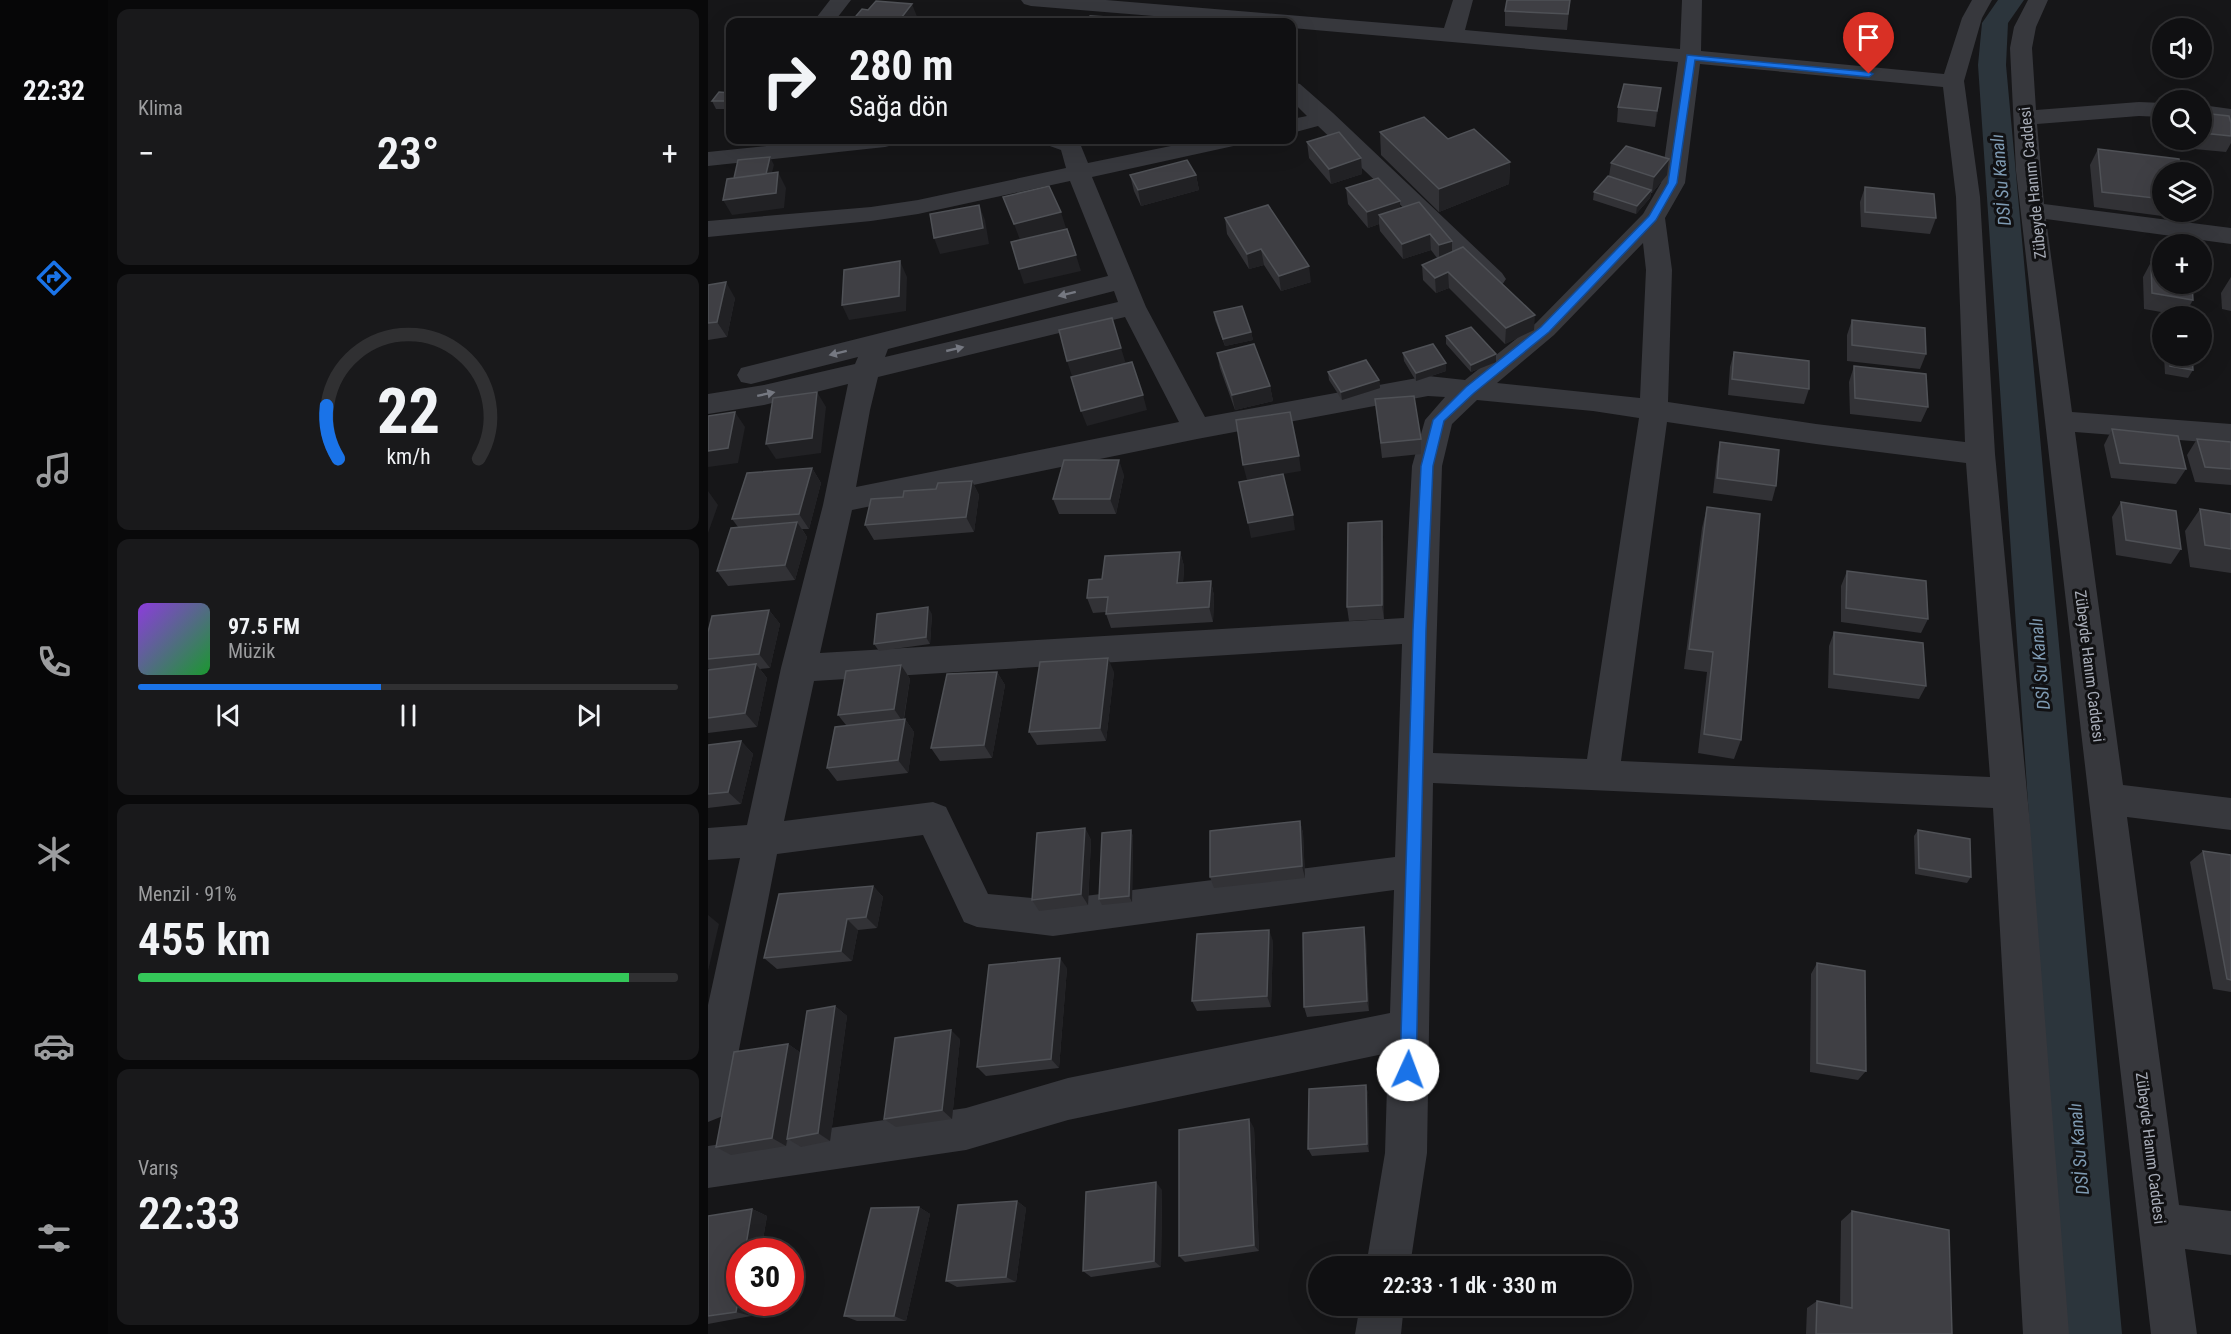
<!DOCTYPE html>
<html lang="tr">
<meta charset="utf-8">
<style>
:root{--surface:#101012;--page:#19191b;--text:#f1f3f6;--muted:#9c9d9f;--line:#303032;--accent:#1a73e8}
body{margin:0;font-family:"Roboto Condensed",sans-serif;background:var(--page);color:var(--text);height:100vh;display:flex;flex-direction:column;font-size:22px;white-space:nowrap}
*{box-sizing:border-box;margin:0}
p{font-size:20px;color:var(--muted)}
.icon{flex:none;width:33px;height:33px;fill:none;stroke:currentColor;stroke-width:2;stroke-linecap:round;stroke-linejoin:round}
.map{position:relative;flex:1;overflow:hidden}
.panel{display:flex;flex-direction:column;gap:9px;padding:9px;background:#09090a;width:600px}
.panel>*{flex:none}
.hud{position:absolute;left:18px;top:18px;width:570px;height:126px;border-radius:12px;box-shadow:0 6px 24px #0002,0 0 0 2px var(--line);background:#101012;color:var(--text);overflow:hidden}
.buttons{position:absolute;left:1444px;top:18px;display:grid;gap:12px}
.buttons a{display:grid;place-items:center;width:60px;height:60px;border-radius:50%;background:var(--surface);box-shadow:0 6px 24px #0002,0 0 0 2px var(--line);font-size:30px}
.speed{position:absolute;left:18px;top:1238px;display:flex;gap:12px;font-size:30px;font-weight:700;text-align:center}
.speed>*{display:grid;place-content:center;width:78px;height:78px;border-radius:50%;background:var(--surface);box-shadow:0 6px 24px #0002,0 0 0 2px var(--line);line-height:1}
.speed .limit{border:9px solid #d22;background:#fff;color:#111}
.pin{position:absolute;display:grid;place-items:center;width:51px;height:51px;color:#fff;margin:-62px -26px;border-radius:50% 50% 50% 0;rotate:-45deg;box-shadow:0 0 6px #0007}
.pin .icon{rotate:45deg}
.me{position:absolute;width:66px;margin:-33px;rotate:2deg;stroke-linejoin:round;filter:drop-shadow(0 0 4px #0008)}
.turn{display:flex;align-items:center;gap:21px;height:126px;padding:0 24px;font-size:27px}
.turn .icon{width:78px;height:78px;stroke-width:2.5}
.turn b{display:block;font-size:42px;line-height:51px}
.big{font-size:45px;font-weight:600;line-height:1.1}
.panel .card{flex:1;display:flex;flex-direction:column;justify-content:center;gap:9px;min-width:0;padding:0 21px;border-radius:12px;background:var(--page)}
.panel .dial{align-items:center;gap:0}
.dial svg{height:156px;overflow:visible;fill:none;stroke:var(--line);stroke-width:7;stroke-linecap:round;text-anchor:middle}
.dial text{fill:var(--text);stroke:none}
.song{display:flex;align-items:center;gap:18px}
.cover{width:72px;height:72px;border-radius:9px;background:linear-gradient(135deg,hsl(270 70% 55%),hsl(130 70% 35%))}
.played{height:6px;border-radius:3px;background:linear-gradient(90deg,var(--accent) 45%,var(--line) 45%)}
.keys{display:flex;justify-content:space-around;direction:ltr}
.heat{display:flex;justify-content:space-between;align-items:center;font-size:33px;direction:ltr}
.charge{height:9px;border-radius:4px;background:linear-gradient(90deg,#34c759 91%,var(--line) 0)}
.trip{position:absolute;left:600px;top:1256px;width:324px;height:60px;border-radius:30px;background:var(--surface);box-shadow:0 6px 24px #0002,0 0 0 2px var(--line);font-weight:600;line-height:60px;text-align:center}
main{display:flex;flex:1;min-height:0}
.menu{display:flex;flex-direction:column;width:108px;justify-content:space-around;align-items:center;background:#060607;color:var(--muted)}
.menu .icon{width:42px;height:42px}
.menu .selected{color:var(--accent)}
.menu b{font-size:27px;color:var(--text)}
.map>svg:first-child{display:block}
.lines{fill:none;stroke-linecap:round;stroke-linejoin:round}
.canal{fill:#2c353c;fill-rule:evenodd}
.minor{fill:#37383d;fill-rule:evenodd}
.wall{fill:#323236}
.shaded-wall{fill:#212124}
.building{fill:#3f3f44;stroke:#4f5156;stroke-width:1.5}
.oneway{fill:#757881}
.route{fill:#1a73e8;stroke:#114b97;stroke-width:1.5}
.labels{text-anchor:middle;stroke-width:6;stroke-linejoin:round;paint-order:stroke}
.street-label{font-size:16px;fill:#a8adb8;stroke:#111113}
.water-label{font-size:18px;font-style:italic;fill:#7f9bb3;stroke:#111113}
</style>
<main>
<nav class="menu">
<b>22:32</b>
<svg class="icon selected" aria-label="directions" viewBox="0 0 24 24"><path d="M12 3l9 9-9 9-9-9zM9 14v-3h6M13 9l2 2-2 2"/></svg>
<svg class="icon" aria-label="music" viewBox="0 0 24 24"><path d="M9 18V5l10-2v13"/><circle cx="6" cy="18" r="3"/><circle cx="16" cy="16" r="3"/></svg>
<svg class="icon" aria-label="phone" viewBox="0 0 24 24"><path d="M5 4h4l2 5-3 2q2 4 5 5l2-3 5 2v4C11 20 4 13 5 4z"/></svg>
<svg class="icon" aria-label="climate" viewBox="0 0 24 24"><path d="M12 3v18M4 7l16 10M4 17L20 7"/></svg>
<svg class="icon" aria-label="car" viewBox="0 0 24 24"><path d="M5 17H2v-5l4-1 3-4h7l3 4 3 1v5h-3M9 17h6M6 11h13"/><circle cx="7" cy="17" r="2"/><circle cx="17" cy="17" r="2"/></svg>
<svg class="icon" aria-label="filters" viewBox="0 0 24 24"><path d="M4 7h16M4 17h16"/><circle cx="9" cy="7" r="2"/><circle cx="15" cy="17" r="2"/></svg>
</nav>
<section class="panel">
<div class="card"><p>Klima</p>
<div class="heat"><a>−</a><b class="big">23°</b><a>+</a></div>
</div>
<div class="card dial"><svg viewBox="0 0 100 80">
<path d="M14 69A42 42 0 1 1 86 69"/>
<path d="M14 69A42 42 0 0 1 8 42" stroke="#1a73e8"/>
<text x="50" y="56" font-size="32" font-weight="700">22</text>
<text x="50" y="72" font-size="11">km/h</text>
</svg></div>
<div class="card">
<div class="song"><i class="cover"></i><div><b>97.5 FM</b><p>Müzik</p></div></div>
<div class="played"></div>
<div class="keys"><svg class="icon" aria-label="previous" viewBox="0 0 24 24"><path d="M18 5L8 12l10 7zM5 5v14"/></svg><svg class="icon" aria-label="pause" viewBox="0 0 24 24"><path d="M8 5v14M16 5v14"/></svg><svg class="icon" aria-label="next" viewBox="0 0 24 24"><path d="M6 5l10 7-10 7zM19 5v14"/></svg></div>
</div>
<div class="card"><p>Menzil · 91%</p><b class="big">455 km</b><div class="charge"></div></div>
<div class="card"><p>Varış</p><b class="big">22:33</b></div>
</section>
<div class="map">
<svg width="1523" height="1334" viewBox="0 0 1523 1334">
<rect width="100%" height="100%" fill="#161618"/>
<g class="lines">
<path class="canal" d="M1290 0H1316L1300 23 1298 65 1414 1334H1356L1270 65 1274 23Z"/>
<path class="minor" d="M122 0H143L126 22H105Z
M313 0H398L736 28 745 0H765L757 30 972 49 974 0H994L993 51 1236 74 1254 18 1264 0H1284L1274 18 1256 81 1272 197 1287 454 1322 824 1361 1334H1315L1285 808 725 783 719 1153 702 1266H658L677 1153 680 1053 360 1120 258 1150 0 1188V1146L258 1108 360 1078 682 1013 686 890 345 936 269 927 256 922 215 835 69 854 21 1101 15 1116 0 1122V1005L32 858 0 860V828L39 825 73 668 115 505 140 384 56 405 0 414V394L56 385 147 364 150 357 43 384 33 382 29 375 33 368 400 276 362 181 210 214 163 221 0 237V221L163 207 210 200 358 168 353 150 339 145 336 140 371 141 380 163 492 140H533L530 145 384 177 438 307 497 417 720 376 757 380 828 323 935 214 953 183 970 62 584 28V22H519L323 6 316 4ZM992 64 1235 87 1248 197 1257 442 1108 424 960 402 964 270 957 218 977 183ZM935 243 938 270 932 398 789 383 846 335ZM406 291 410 302 177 357 180 349ZM417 317 471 422 148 487 162 410 170 377ZM720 396 737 397 717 420 704 466 696 618 112 653 144 510 489 439ZM769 400 885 411 931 418 879 759 725 753 734 466 744 424ZM959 422 1108 444 1258 463 1282 777 913 761ZM694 644 687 857 345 900 280 894 238 807 225 802 76 821 106 681Z
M1320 0H1340L1328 27 1324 48 1328 110 1431 102 1455 103V117L1431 116 1329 124 1336 204 1523 228V244L1338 219 1364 412 1523 424V444L1367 432 1415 785 1523 798V830L1419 817 1471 1205 1523 1211V1255L1477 1249 1489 1334H1443L1308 171 1302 48 1306 27Z
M584 82 592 84 625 113 794 273 798 279 794 285 785 287 776 285 610 126 584 133V119L599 116 584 101Z
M1494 105 1523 109V123L1494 119Z
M116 140H189L185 145 177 147 0 166V152Z
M652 1305H696L693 1334H647Z"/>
</g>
<path class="wall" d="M862 0 859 30 797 26V11Z
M22 93V108L21 109H8L4 101Z
M951 103 947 127 909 122 910 107Z
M1494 113 1523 123V143L1518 152 1465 147 1464 140H1494Z
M672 132 802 162 801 184 731 212 673 155Z
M599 142 653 158 654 174 623 184 601 158Z
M1390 149 1455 172V212H1473L1469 218 1386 207 1382 165Z
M903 163 959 175 944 193H943L942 198 928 214 885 200 886 192 901 176Z
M422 175H488L491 190 433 206 426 191Z
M1157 187 1228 218 1222 234 1153 227 1152 202Z
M638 188 692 208 744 252 826 330 797 344 741 288 728 293 715 280 714 265 729 258 723 250 695 259 672 231 671 224 660 228 640 204Z
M517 218 603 282 573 291 556 265 541 269 519 234Z
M1443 262 1485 300 1476 316 1436 309 1435 277Z
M1523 277V311L1514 309 1513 293Z
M0 285 27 298 19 337 0 340Z
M506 312 543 332 545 340 517 346 507 320Z
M1144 320 1218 354 1212 369 1139 361V335Z
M738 336 788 362 763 372 738 344Z
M1026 352 1101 389 1096 404 1020 395 1022 367Z
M509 353 562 386 565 401 527 410 512 368Z
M695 353 738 371 708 381 696 361Z
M1456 356H1484L1485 370 1480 378 1457 374Z
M1146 366 1220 407 1213 422 1142 414 1141 382Z
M620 372 671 380 672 388 634 400 621 380Z
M667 399 713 439V454L674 458Z
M1404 429 1478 469 1468 484 1403 478 1396 445Z
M1489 439 1523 442V485L1487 482 1479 455Z
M1012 442 1068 486 1064 501 1005 493 1009 457Z
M104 468 113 483 101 529H94L99 537 87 580 20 586 9 571 30 527 24 519Z
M416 475 408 514H351L345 499Z
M264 481 271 495 266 532 166 540 157 525 195 497Z
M1413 502 1473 549 1463 564 1408 555 1404 517Z
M999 507 1033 740 1026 759 990 753 999 672 976 669 994 528Z
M1492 509 1523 514V573L1482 567 1477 531Z
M674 521 675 536 676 619 641 621 639 607Z
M472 552 476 566 475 583 503 581 506 596 505 622 403 628 398 614V612L385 613 379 598 394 579Z
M1139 571 1220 619 1213 633 1133 622V586Z
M61 610 72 624 62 668 52 669 59 678 49 727 0 733V670H1L0 668V632Z
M224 614 222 644 171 651 166 644Z
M1126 632 1218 686 1211 699 1120 688 1121 646Z
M193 665 202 679 196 719H197L206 732 200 773 129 781 119 768 138 725 130 715Z
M289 672 297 685 284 758 232 761 223 748Z
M406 672 398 741 329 745 321 732Z
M33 741 45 754 33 804 0 808V745Z
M592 821 595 833 597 878 506 888 502 877Z
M377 828 383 840 380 905 331 911 324 900Z
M423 830 425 837 424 902 394 905 391 899Z
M1210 830 1263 877 1259 883 1207 874 1206 836Z
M1495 851 1523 855V992L1505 989 1482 862Z
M165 886 175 897 169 928 150 930 144 961 69 969 56 958Z
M658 938 661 1011 599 1017 596 1007Z
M565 941 563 1007 489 1011 484 1001Z
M1109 963 1158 1071 1150 1080 1102 1072 1103 974Z
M359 968 351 1068 278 1076 269 1067Z
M127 1006 139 1016 122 1141 93 1147 80 1139 78 1146 23 1155 8 1147 80 1044 93 1053Z
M252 1039 244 1119 188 1127 176 1119Z
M658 1085 660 1094 661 1152 604 1156 600 1149Z
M546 1128 551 1251 477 1262 471 1256Z
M454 1190 453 1267 383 1277 375 1271Z
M309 1201 318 1208 308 1282 249 1287 238 1281Z
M211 1207 222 1214 198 1321H149L136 1316Z
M44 1209 59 1216 53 1251H32L43 1316 0 1324V1216Z
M1144 1211 1244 1334H1098L1099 1308 1109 1301 1132 1306 1133 1221Z"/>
<path class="shaded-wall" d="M204 4 210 19 207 22H190Z
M953 88 951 103 947 127 949 111Z
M22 95V108L21 109 17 101Z
M62 157 66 165 61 184 57 176Z
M653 158 654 174 623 184 621 169Z
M961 159 959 175 944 193 946 177Z
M802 162 801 184 731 212V189Z
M70 172 78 188 76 208 24 215 15 200Z
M488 175 491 190 433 206 430 190Z
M943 190 942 198 928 214 929 206Z
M692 201V217L671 215V224L660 228 659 212Z
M271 205 277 220 281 244 232 254 226 238Z
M353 212 358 228 312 240 306 224Z
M722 234 723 250 695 259 694 244Z
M744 241V256L731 261V245Z
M553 249 556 265 541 269 539 254Z
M368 255 373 271 316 284 311 269Z
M192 261 199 277 198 311 141 320 134 305Z
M601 266 603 282 573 291 571 276Z
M740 272 741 288 728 293 727 278Z
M18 282 27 298 19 337 9 322Z
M827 315 826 330 797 344 798 328Z
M543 332 545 340 517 346 515 339Z
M413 348 418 364 364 376 359 361Z
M788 354V362L763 372V365Z
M738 363V371L708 381V373Z
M671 380 672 388 634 400 633 392Z
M562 386 565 401 527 410 524 395Z
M109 392 118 407 113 453 68 459 58 444Z
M435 395 439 410 379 426 373 411Z
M27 412 37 427 30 463 0 467V451Z
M591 456 593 471 539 480 535 465Z
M411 460 416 475 408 514 402 499Z
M104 468 113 483 101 529 91 514Z
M264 481 271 495 266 532 258 517Z
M0 491 10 505 0 533Z
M585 515 587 530 543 538 540 523Z
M674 521 675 536 676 619 674 605Z
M89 522 99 537 87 580 77 565Z
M472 552 476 566 474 598 469 583Z
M503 581 506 596 505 622 501 607Z
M220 607 224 614 222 644 218 637Z
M61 610 72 624 62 668 51 654Z
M400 658 406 672 398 741 392 728Z
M48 664 59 678 49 727 37 713Z
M193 665 202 679 195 722 186 709Z
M289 672 297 685 284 758 276 745Z
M197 719 206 732 200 773 190 760Z
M33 741 45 754 33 804 20 792Z
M592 821 595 833 597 878 594 866Z
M377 828 383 840 380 905 373 894Z
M423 830 425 837 424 902 421 896Z
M165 886 175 897 169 928 158 917Z
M0 915 11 924 0 971Z
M139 919 150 930 144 961 133 951Z
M656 927 658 938 661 1011 659 1001Z
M561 930 565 941 563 1007 559 996Z
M352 958 359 968 351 1068 343 1059Z
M127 1006 139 1016 122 1141 110 1133Z
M243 1030 252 1039 244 1119 234 1110Z
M80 1044 93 1053 78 1146 64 1138Z
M658 1085 660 1094 661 1152 659 1144Z
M541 1119 546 1128 551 1251 546 1245Z
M448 1182 454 1190 453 1267 446 1261Z
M309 1201 318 1208 308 1282 298 1277Z
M211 1207 222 1214 198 1321 186 1316Z
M44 1209 59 1216 53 1251H37Z
M32 1288V1302H46L43 1316 28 1312Z"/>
<path class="building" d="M799 0H862L860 14 797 11Z
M168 1 204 4 190 22H143L154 9 160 10Z
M382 16 417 18 415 22H379Z
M916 84 953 88 949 111 910 107Z
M11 92 22 93V95L17 101H4Z
M1494 113 1521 116 1523 123V136L1494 133Z
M716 117 740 139 766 129 802 162 731 189 672 132Z
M631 132 653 158 621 169 599 142Z
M918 146 961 159 946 177 903 163Z
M1390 149 1471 159 1473 172H1455V199L1394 192Z
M62 157 58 174 26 178 30 160Z
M479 160 488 175 430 190 422 175Z
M70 172 68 193 15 200 19 179Z
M900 176 943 190 929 206 886 192Z
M670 178 692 201 659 212 638 188Z
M341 186 353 212 306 224 295 197Z
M1157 187 1226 194 1228 218 1157 212Z
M711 202 744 241 731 245 722 234 694 244 671 215Z
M271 205 275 228 226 238 222 214Z
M560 205 601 266 571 276 553 249 539 254 517 218Z
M359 229 368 255 311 269 303 242Z
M755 247 827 315 798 328 740 272 727 278 714 265Z
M192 261 191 296 134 305 136 270Z
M1443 262 1455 263V284H1484L1485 300 1444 293Z
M18 282 9 322 0 323V285Z
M534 306 543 332 515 339 506 312Z
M404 318 413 348 359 361 351 330Z
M1144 320 1217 328 1218 354 1144 345Z
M763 327 788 354 763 365 738 336Z
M546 344 562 386 524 395 509 353Z
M725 344 738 363 708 373 695 353Z
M1026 352 1101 361V389L1024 379Z
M1461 356H1484L1485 370 1462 366Z
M658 360 671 380 633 392 620 372Z
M424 362 435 395 373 411 363 377Z
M1146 366 1218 374 1220 407 1147 398Z
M109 392 104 438 58 444 65 398Z
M706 396 713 439 673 443 667 399Z
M27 412 20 448 0 451V416Z
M582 412 591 456 535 465 528 420Z
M1404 429 1470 436 1478 469 1412 463Z
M1489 439 1523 442V469L1497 467Z
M1012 442 1071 450 1068 486 1009 478Z
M356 460H411L402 499H345Z
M104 468 91 514 24 519 39 473Z
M575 474 585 515 540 523 531 482Z
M264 481 258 517 157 525 163 499 195 497 196 491 228 489 230 483Z
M1413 502 1468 511 1473 549 1418 540Z
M999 507 1052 514 1033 740 996 734 1005 652 981 649Z
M1492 509 1523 514V549L1497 545Z
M674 521V605L639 607 640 523Z
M89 522 77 565 9 571 23 528Z
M472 552 469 583 503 581 501 607 398 614 400 597 379 598 381 580 394 579 397 556Z
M1139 571 1218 581 1220 619 1138 608Z
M220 607 218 637 166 644 169 614Z
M61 610 51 654 0 659V632L4 616Z
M1126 632 1215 643 1218 686 1126 674Z
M400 658 392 728 321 732 332 662Z
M48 664 37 713 0 718V670Z
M193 665 186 709 130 715 138 671Z
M289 672 276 745 223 748 239 674Z
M197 719 190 760 119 768 127 727Z
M33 741 20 792 0 794V745Z
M592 821 594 866 502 877V831Z
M377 828 373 894 324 900 329 833Z
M423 830 421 896 391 899 394 833Z
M1210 830 1262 839 1263 877 1211 868Z
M1495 851 1523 855V980L1519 979Z
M165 886 158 917 139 919 133 951 56 958 71 894Z
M656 927 659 1001 596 1007 595 933Z
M561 930 559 996 484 1001 489 934Z
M352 958 343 1059 269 1067 281 965Z
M1109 963 1157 971 1158 1071 1109 1063Z
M127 1006 110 1133 79 1139 99 1011Z
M243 1030 234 1110 176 1119 187 1038Z
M80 1044 64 1138 8 1147 26 1052Z
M658 1085 659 1144 600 1149 601 1089Z
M541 1119 546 1245 471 1256V1130Z
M448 1182 446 1261 375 1271 378 1192Z
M309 1201 298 1277 238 1281 250 1205Z
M211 1207 186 1316H136L163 1208Z
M44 1209 37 1251H32V1288L28 1312 0 1316V1216Z
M1144 1211 1241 1230 1244 1334H1108L1109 1301 1144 1308Z"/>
<defs><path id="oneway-solid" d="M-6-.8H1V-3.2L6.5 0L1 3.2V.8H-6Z" transform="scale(1.5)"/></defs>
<g class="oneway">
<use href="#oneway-solid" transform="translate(359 294) rotate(166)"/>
<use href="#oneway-solid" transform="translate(247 349) rotate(-13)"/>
<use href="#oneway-solid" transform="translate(130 353) rotate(166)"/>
<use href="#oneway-solid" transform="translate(58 394) rotate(-12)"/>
</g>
<path class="route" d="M979 55 1161 72 1165 74 1161 77 987 60 969 183 948 220 841 332 766 393 736 421 725 466 718 630 708 1070 706 1076 700 1078 694 1076 692 1070 705 630 713 466 725 420 758 387 833 327 941 216 960 183Z"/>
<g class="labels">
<g class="street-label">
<text transform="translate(1324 183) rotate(-96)" y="6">Zübeyde Hanım Caddesi</text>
<text transform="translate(1382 666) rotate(83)" y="6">Zübeyde Hanım Caddesi</text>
<text transform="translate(1443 1148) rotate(83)" y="6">Zübeyde Hanım Caddesi</text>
</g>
<g class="water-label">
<text transform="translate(1293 180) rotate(-95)" y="6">DSİ Su Kanalı</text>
<text transform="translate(1332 664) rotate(-95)" y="6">DSİ Su Kanalı</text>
<text transform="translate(1371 1149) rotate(-95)" y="6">DSİ Su Kanalı</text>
</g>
</g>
</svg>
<div class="buttons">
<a><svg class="icon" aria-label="sound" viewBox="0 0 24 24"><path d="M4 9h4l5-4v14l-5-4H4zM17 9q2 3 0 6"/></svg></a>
<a><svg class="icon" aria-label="search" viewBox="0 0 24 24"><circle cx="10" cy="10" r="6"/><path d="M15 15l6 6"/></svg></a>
<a><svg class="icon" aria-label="layers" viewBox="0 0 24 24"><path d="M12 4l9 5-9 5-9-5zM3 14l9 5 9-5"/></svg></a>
<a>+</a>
<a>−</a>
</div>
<div class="speed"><div class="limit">30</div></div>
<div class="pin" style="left:1161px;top:74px;background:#d93025"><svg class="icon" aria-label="arrive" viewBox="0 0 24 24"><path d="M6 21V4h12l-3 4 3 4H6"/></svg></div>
<svg class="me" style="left:700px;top:1070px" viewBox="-20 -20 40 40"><circle r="19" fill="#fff"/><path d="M0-13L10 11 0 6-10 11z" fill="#1a73e8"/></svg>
<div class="trip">22:33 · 1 dk · 330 m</div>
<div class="hud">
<div class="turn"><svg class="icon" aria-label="right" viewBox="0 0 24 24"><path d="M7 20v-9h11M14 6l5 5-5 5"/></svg><div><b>280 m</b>Sağa dön</div></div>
</div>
</div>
</main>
